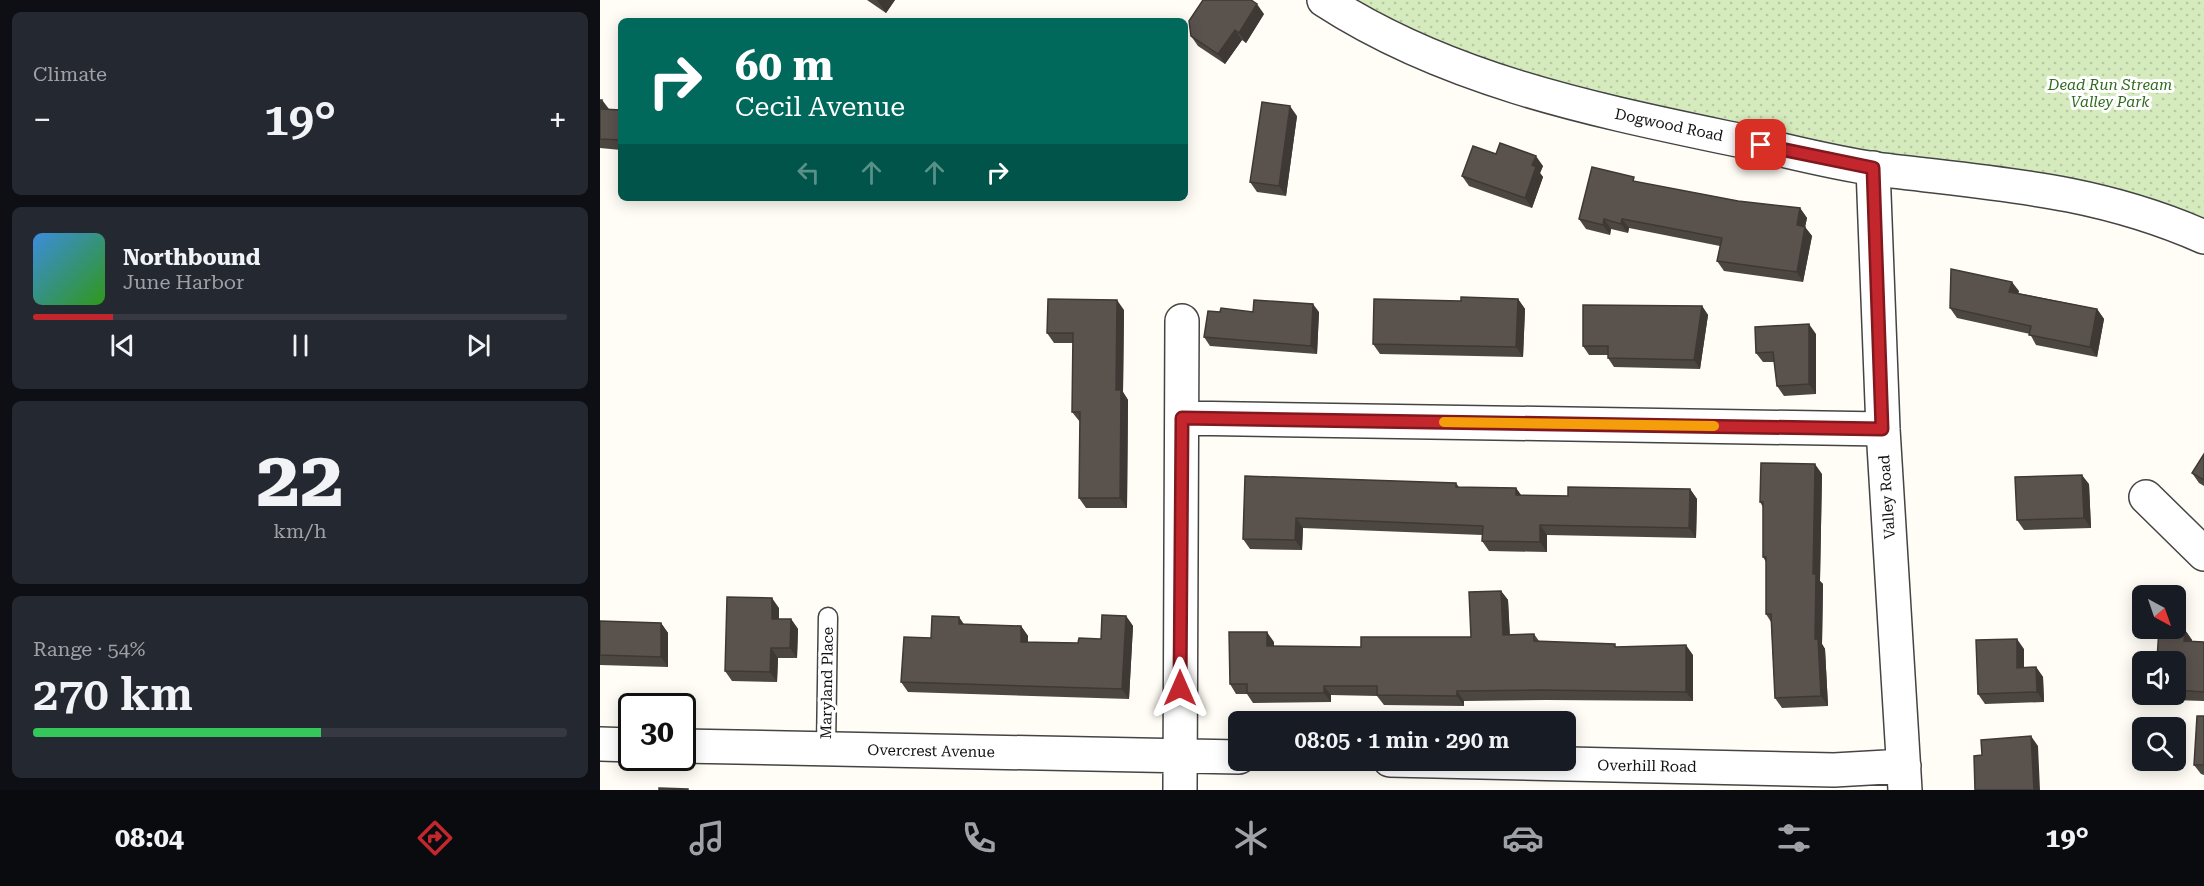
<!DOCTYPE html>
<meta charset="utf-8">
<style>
:root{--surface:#171b24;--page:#242831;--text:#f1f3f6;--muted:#9ea1a6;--line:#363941;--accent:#c4262e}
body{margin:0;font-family:"Roboto Serif",serif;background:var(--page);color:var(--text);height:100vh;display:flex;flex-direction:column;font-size:22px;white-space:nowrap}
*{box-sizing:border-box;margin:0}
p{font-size:20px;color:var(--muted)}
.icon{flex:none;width:33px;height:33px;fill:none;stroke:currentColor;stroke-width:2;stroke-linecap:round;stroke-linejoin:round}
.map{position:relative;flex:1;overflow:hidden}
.side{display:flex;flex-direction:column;gap:12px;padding:12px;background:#0d0f14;width:600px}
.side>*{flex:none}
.banner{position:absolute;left:18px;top:18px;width:570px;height:183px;border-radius:9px;box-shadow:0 3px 15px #0003;background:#00695c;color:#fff;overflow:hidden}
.needle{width:39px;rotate:140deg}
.tools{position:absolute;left:1532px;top:585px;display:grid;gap:12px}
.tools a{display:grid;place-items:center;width:54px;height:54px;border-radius:9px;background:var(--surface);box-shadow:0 3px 15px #0003;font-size:30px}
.speed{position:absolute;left:18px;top:693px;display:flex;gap:12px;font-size:30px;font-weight:700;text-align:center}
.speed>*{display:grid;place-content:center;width:78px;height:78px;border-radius:50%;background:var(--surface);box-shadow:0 3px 15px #0003;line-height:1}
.speed .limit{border:3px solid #111;border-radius:9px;background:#fff;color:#111}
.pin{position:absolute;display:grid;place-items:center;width:51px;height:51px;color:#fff;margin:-26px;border-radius:12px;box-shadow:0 3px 9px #0006}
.me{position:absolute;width:66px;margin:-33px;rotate:0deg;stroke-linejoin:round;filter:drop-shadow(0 0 4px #0008)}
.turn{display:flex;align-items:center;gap:21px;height:126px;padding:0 18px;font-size:27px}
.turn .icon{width:78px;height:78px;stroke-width:2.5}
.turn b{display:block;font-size:42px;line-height:51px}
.lanes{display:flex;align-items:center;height:57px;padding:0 18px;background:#0003;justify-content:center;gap:30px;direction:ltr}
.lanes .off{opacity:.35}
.big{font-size:45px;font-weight:600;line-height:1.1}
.side .card{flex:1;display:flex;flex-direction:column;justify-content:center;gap:9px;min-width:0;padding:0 21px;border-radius:9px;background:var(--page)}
.side .dial{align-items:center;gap:0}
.dial b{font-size:78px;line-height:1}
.song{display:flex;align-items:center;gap:18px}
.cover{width:72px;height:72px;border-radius:9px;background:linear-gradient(135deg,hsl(210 70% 55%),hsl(110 70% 35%))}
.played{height:6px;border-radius:3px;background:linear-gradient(90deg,var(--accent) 15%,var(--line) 15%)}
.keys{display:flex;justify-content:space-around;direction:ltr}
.heat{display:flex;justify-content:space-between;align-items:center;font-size:33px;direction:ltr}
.charge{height:9px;border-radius:4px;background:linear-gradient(90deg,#34c759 54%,var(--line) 0)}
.trip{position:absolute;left:628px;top:711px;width:348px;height:60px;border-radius:9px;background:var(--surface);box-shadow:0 3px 15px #0003;font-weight:600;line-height:60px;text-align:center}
.tab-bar{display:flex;height:96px;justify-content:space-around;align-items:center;background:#090b0e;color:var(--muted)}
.tab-bar .icon{width:42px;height:42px}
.tab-bar .current{color:var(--accent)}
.tab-bar b{font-size:27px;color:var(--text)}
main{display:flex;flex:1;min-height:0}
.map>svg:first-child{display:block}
.park{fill:url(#park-dots)}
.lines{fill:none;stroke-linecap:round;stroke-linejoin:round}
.service-casing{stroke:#444;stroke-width:21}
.minor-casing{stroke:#444;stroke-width:36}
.tertiary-casing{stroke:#444;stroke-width:36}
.service{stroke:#fff;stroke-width:18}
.minor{stroke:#fff;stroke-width:33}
.tertiary{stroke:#fff;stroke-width:33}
.wall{fill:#4d4742}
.shaded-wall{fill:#3f3936}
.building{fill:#5a524d;stroke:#3f3936;stroke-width:1.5}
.route-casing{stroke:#7f191e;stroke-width:15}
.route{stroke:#c4262e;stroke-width:10}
.slow{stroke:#f59e0b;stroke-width:10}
.labels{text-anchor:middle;stroke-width:6;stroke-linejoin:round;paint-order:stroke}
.park-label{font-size:15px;font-style:italic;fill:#2f6b1f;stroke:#fff}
.street-label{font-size:15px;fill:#111;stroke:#fff}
</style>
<main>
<section class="side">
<div class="card"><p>Climate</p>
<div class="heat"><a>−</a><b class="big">19°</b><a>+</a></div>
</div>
<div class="card">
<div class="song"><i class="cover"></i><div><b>Northbound</b><p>June Harbor</p></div></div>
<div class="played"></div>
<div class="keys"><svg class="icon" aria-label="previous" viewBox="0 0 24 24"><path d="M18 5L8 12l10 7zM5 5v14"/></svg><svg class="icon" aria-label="pause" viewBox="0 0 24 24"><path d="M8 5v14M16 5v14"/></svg><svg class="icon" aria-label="next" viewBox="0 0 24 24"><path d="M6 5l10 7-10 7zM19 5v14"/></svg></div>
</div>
<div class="card dial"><b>22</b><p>km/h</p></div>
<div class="card"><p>Range · 54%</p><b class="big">270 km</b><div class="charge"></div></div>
</section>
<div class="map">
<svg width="1604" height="790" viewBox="0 0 1604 790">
<defs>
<pattern id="park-dots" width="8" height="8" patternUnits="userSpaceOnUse" patternTransform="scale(1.5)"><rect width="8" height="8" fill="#d5ebbd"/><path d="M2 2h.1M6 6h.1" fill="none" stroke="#b6c8a1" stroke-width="1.8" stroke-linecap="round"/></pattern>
</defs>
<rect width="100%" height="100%" fill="#fffdf5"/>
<path class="park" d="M753 0H1604V221C1441 189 1278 157 1116 121 994 93 860 70 753 0Z"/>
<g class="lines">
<g class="service-casing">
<path id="service" d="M226 749 228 617"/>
</g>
<g class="minor-casing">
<path id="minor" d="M1273 168 1283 429 1305 790
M582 418 1283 429
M1546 497 1604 554
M0 744 32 745
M82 746 639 757
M790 760 1234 770 1304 766
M580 790 582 321"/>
</g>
<g class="tertiary-casing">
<path id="tertiary" d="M724 0C844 78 985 108 1123 137 1174 147 1225 162 1276 169 1394 184 1493 188 1604 237"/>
</g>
<use href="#service" class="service"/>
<use href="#minor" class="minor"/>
<use href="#tertiary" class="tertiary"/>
</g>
<path class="wall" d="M267 0H295L286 13Z
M664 14 646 43 642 40 625 64 598 46 591 36Z
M0 100H2L9 109 21 110V150L0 148Z
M697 116 686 196 657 192 650 182Z
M896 154 943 166 940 173 943 177 932 208 869 186 862 176Z
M1038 182 1138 201 1200 208 1207 218 1205 227 1212 236 1203 282 1124 271 1117 261 1120 246 1029 228 1028 233 1011 229 1010 235 986 229 979 219Z
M1419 291 1418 293 1497 309 1504 319 1497 357 1436 345 1430 334 1357 318 1350 308Z
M918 299 925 309 923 357 780 354 773 344 861 301Z
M1102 306 1108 315 1100 369 1014 367 1008 358V355H989L983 346Z
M524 310 523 392 528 400 527 508H486L479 498 480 422 472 412 473 343H454L447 333Z
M620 312H719L717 354 610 346 604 337Z
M1216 334V394L1184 396 1177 386 1174 362H1163L1156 353Z
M1604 454V486L1599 483 1592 473Z
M1222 474 1220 581 1223 584 1222 644 1225 649 1228 706 1182 708 1175 698 1171 622 1166 614V562L1163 557V507L1160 502Z
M645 476 856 483 859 487 916 488 921 495 968 496 1090 489 1097 499 1096 538 947 535V552L889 551 882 541V535L703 528 702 550 650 549 643 539Z
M1489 484 1491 528 1424 530 1417 520Z
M901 591 908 600 910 635 934 634 939 641 1017 647 1093 655V701L946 700 864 701V706L784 705 777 696 731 695V702L653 703 647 694H636L630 684 674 642V646L761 647 871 637Z
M179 608V619H191L198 629 197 658H178L177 682 132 681 125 671Z
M526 616 533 626 529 699 308 692 301 682 331 638 364 624 421 626 428 636V642L478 643 501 639Z
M0 621 61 623 68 633V667L0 665Z
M1585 630 1592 640 1591 641 1604 642V701L1572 700 1569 694H1575V662H1558L1557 659Z
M1424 649V668L1436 667 1443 677 1444 702 1385 704 1378 694Z
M1604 716V775L1601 774 1594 765Z"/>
<path class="shaded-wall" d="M277 0H295L286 13Z
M657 4 664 14 646 43 639 33Z
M635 30 642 40 625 64 618 54Z
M2 100 9 110 1 109Z
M690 106 697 116 686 196 679 186Z
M936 156 943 166 940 173 943 177 932 208 925 198 932 165Z
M1200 208 1207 218 1205 227 1212 236 1203 282 1197 272V225Z
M1004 219 1011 229 1010 235 1003 225Z
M1022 219 1029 228 1028 233 1021 224Z
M1412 282 1419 291 1416 302 1409 292Z
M918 299 925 309 923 357 916 347Z
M517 300 524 310 523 392 528 400 527 508 520 498 516 390Z
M713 304 719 312 717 354 711 346Z
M1102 306 1108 315 1100 369 1094 360Z
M1497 309 1504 319 1497 357 1490 347Z
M1209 324 1216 334V394L1209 384Z
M1215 464 1222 474 1220 581 1223 584 1222 644 1225 649 1228 706 1221 696 1215 639 1213 574Z
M1482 475 1489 484 1491 528 1484 518Z
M916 488 923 498 916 495Z
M1090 489 1097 499 1096 538 1089 528Z
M696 518 703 528 702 550 695 540Z
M940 525 947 535V552L940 542Z
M901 591 908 600 910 644 903 635Z
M172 598 179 608V629L172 619Z
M526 616 533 626 529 699 522 689Z
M359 617 366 627 359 624Z
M191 619 198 629 197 658 190 648Z
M61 623 68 633V667L61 657Z
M421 626 428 636V652L421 642Z
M1585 630 1592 640 1591 651 1584 641Z
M667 632 674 642V655L667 646Z
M1417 639 1424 649V678L1417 668Z
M1086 645 1093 655V701L1086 692Z
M171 648 178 658 177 682 170 672Z
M1436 667 1443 677 1444 702 1437 692Z
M724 686 731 695V702L724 693Z
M857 691 864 701V706L857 696Z
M1431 736 1438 746 1440 790H1434Z"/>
<path class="building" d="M603 0H651L657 4 639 33 635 30 618 54 591 36 589 21Z
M0 100H2L1 109 21 110V140L0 139Z
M662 102 690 106 679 186 650 182Z
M900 143 936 156 932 165 936 167 925 198 862 176 873 146 896 154Z
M992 167 1034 177 1033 181 1138 201 1200 208 1197 225 1205 227 1197 272 1117 261 1122 238 1022 219 1021 224 1004 219 1003 225 979 219Z
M1351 269 1412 282 1409 292 1497 309 1490 347 1429 335 1431 326 1350 308Z
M861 297 918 299 916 347 773 344 774 299 861 301Z
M448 299 517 300 516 390H521L520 498H479L480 412H472L473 333H447Z
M654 300 713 304 711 346 604 337 608 311 620 312 621 308 653 312Z
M983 305 1102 306 1094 360 1008 358V346H983Z
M1209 324V384L1177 386 1173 352 1156 353 1155 327Z
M1604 454V480L1592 473Z
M1161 463 1215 464 1213 574H1216L1215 639H1218L1221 696 1175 698 1171 614H1166V557H1163V502H1160Z
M1482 475 1484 518 1417 520 1415 477Z
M645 476 856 483V487L916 488V495L968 496V487L1090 489 1089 528 940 525V542L882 541 883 526 696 518 695 540 643 539Z
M901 591 903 635 934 634V641L1015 644V647L1086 645V692L939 690 857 691V696L777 695V686H724V693H647V684H630L629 632H667V646L761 647V637H871L869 592Z
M127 597 172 598V619H191L190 648H171L170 672 125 671Z
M502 615 526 616 522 689 301 682 304 637 331 638 332 616 359 617V624L421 626V642L478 643 479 638 501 639Z
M0 621 61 623V657L0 655Z
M1559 629 1585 630 1584 641 1604 642V692L1575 690V662H1567V660L1557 659Z
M1417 639V668L1436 667 1437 692 1378 694 1376 640Z
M1597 716H1604V765H1594Z
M1431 736 1434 790H1375L1374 756 1382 755 1381 740Z
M59 788 88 789V790H59Z"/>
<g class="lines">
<g class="route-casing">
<path id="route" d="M580 688 582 418 1282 429 1273 168 1161 145"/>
</g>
<use href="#route" class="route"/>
<path class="slow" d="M844 422 1114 426"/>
</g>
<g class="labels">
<g class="park-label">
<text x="1510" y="90">Dead Run Stream<tspan x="1510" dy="17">Valley Park</tspan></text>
</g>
<g class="street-label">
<text transform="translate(1069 125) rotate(12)" y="5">Dogwood Road</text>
<text transform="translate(1287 497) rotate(-94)" y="5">Valley Road</text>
<text transform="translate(227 683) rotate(-89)" y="5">Maryland Place</text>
<text transform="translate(331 751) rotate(1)" y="5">Overcrest Avenue</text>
<text transform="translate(1047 766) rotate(1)" y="5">Overhill Road</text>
</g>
</g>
</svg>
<div class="tools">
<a><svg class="needle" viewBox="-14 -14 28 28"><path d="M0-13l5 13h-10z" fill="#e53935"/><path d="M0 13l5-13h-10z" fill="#9ea1a6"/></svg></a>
<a><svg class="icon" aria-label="sound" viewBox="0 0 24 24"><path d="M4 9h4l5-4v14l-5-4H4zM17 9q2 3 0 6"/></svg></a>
<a><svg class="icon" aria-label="search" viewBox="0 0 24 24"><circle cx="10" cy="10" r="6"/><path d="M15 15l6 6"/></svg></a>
</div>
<div class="speed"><div class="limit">30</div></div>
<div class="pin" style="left:1161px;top:145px;background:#d93025"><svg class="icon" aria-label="arrive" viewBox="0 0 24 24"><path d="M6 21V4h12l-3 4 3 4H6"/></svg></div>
<svg class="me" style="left:580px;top:688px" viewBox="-20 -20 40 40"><path d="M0-17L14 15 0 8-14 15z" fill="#c4262e" stroke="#fff" stroke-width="4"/></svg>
<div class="trip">08:05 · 1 min · 290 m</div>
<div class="banner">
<div class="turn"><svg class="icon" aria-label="right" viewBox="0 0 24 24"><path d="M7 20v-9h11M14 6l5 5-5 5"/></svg><div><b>60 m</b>Cecil Avenue</div></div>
<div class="lanes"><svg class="icon off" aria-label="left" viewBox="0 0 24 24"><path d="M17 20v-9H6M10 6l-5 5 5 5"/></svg><svg class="icon off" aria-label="ahead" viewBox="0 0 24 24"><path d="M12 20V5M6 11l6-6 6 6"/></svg><svg class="icon off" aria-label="ahead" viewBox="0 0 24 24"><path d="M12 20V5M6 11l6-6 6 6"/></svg><svg class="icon" aria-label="right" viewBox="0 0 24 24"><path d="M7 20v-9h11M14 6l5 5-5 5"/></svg></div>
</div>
</div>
</main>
<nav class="tab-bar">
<b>08:04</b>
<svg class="icon current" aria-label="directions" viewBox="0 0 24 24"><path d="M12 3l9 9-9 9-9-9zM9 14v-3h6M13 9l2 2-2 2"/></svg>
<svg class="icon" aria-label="music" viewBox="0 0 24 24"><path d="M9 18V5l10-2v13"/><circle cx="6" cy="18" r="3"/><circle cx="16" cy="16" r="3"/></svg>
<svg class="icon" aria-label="phone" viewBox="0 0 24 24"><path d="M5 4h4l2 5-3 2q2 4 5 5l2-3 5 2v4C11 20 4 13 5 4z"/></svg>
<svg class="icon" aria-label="climate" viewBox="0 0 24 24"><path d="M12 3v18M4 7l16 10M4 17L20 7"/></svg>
<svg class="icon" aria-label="car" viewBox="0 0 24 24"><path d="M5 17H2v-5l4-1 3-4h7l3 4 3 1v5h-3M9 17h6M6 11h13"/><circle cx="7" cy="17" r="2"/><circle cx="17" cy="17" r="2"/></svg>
<svg class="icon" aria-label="filters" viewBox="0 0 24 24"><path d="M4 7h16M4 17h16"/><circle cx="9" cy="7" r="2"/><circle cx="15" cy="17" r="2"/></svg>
<b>19°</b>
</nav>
